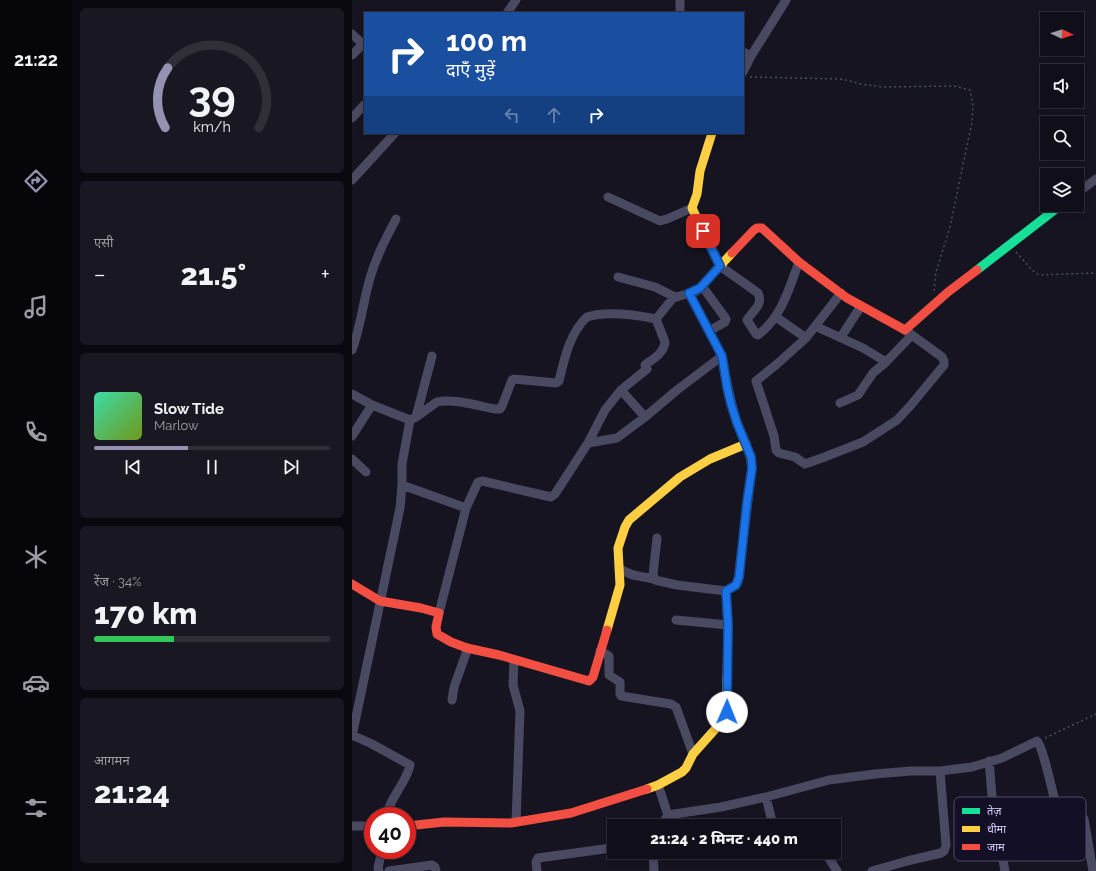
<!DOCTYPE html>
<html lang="hi">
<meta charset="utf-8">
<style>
:root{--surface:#100f19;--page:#191822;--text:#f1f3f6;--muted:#9c9ca2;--line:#302f38;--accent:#9591b1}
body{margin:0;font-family:Raleway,"Noto Sans Devanagari",sans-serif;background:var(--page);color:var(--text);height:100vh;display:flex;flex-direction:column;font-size:15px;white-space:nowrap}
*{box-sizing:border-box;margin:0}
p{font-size:13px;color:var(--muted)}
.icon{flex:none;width:22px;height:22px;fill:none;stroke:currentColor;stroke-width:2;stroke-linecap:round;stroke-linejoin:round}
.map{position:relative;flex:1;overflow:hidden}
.details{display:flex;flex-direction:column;gap:8px;padding:8px;background:#09080e;width:280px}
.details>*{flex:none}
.hud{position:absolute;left:12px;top:12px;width:380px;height:122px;border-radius:0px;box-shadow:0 2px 6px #0003,0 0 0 1px var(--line);background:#1a4fa0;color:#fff;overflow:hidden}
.needle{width:26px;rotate:94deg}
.fabs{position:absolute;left:688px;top:12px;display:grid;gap:8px}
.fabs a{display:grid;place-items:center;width:44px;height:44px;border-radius:0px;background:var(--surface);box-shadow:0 2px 6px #0003,0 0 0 1px var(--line);font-size:20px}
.speed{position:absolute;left:12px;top:807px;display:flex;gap:8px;font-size:20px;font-weight:700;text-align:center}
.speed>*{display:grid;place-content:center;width:52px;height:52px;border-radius:50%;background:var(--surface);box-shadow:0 2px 6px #0003,0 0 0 1px var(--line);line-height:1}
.speed .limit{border:6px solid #d22;background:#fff;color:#111}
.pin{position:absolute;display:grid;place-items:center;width:34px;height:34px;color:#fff;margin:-17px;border-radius:8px;box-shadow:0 2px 6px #0006}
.me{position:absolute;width:44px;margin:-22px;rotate:1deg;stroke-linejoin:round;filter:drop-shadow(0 0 3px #0008)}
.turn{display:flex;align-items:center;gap:14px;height:84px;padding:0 16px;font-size:18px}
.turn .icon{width:52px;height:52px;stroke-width:2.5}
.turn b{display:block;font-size:28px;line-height:34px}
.lanes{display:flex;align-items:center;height:38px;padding:0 16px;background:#0003;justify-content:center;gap:20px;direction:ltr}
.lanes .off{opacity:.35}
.big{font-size:30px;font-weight:800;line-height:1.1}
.details .card{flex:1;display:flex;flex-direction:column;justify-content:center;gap:6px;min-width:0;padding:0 14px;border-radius:6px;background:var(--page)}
.details .dial{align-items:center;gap:0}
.dial svg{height:104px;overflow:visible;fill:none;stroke:var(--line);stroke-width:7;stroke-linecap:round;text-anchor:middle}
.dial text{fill:var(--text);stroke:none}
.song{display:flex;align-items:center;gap:12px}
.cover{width:48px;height:48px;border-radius:6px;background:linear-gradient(135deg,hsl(160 70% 55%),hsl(80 70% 35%))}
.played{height:4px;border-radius:2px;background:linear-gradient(90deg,var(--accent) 40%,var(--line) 40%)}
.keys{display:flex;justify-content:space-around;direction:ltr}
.heat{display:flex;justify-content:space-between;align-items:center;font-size:22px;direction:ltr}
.charge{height:6px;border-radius:3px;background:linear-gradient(90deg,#34c759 34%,var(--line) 0)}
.trip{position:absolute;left:255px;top:819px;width:234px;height:40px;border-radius:0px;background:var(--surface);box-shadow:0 2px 6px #0003,0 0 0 1px var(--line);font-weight:800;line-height:40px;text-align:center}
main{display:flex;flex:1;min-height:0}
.menu{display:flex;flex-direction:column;width:72px;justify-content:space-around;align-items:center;background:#06060a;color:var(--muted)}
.menu .icon{width:28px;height:28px}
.menu .selected{color:var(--accent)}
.menu b{font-size:18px;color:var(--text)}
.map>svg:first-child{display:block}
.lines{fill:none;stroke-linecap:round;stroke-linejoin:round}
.path{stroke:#44505f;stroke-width:1.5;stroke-dasharray:2 3;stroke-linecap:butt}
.street{stroke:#4a4962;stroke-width:9}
.fast{stroke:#16e098;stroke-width:9}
.slow{stroke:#ffcf43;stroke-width:9}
.jam{stroke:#f24e42;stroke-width:9}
.route-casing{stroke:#114b97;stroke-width:10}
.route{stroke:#1a73e8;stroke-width:7}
.key{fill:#130f26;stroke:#4e4a67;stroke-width:1}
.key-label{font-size:11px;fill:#d9d4ff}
</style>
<main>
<nav class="menu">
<b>21:22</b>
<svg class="icon selected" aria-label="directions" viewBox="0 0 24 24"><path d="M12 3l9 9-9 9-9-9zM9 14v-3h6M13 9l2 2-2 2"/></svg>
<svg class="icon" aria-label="music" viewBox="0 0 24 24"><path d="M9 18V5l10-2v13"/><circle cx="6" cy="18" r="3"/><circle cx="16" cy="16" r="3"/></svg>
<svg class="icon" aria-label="phone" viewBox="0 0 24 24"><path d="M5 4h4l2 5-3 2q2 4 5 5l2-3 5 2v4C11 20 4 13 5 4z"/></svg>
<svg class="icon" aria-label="climate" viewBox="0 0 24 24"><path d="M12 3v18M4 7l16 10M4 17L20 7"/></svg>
<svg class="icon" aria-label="car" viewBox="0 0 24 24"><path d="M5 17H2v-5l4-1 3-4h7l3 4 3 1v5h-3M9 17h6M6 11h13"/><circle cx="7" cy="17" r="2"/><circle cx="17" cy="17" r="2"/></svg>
<svg class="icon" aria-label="filters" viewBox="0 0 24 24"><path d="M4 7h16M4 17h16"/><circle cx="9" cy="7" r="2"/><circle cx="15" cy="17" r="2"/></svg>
</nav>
<section class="details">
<div class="card dial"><svg viewBox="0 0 100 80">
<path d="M14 69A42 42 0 1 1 86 69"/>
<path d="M14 69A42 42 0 0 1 16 23" stroke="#9591b1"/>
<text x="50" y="56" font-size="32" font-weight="700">39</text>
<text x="50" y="72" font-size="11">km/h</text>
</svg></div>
<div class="card"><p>एसी</p>
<div class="heat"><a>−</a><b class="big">21.5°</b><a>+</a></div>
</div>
<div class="card">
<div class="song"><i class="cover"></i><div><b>Slow Tide</b><p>Marlow</p></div></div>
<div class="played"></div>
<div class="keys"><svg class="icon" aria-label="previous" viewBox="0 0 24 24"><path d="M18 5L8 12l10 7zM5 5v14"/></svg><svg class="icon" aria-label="pause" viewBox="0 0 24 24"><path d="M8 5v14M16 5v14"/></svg><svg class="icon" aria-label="next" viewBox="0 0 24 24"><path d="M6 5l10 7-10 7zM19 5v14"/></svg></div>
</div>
<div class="card"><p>रेंज · 34%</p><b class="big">170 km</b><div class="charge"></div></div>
<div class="card"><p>आगमन</p><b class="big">21:24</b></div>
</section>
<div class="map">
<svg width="744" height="871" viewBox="0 0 744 871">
<rect width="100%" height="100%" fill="#161421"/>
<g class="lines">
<path class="path" d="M398 77 489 79 514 85 533 87 602 86 618 90 621 105 620 122 598 227 584 272 582 291
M664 252 680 270 687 275 744 273
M693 738 744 714"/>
<path class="street" d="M155 13 164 0
M328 13V0
M0 34 13 46
M391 52 399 56 391 72
M0 55 11 44
M399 56 434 0
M0 118 13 104
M0 180 43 133
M725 193 744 179
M256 197 308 221 315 219 340 208
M266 277 303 287 323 297
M350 286 374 319 373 322 357 331
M337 293 370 356 325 390 293 417 269 390 295 369 293 365C301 359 312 353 313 342L304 319 321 298 345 291 368 266 406 293C412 305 400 311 395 320L404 334 406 335C430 317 437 288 447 262
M424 317 454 338 489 293
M463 326 511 348 534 362 560 335
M489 337 509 306
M454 338 425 364 404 381 422 436 424 450 427 453 443 457 453 464 470 458 511 442 545 420 559 405 592 365V361L590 357 553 330
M0 350C9 326 11 302 18 278 24 257 34 238 44 219
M0 394 20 405 58 420 50 464V485L48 508 0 736
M488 403 506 395 521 373 534 362
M64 417 80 356
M58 420 64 417 85 402C100 398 127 406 143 409H148L150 406 160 380 162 379 204 383 207 381C212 360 218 332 235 317 254 311 284 315 304 319
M0 436 20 405
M236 443 253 410 269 390
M0 459 14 472
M50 485 114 508
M305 538 301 575 303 580 325 585 374 591 384 585 386 582 400 468C399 451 390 436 384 420 378 399 374 378 370 356
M267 569 281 575 302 579
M87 613 114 508 126 482 130 481 199 497 203 494 236 443 265 438 293 417
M324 620 376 625
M248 651 257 656V675L268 682V694L269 696 319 704 324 707 341 754
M162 660 161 685 168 711 164 822
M100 700 102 687 116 648
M0 735 20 744 58 765C55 782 36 800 35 816
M637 761 641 807 653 871
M306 785 316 815 309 826
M414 797 477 780 523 774 559 771H588L620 767 650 758 685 741C692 748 702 802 707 815L712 817 729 816 732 819 741 871
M316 815 369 807 414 797 421 826
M0 826H21
M301 852 302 871
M473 852 485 871
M27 871 26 868 30 850
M37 871 80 865 83 867 84 871
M185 871 184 862 186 858 252 849 262 846
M520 871 555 861 589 853 592 851 594 845 588 771"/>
<path class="fast" d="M625 270 709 205"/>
<path class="slow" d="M360 133 348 171 345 194 340 208 368 266 380 253
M255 630 268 585 266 548 273 527 277 520 328 477 358 459 394 444
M295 789 306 785 330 772 334 768 341 754 374 717 375 676"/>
<path class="jam" d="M380 253 402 230 405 228H410L447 262 495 298 553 330 596 292 625 270
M0 584 28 601 69 608 87 613 84 627 85 634 99 642 115 648 147 655 237 681 241 677 255 630
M374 591 376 625 375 676
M55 826 92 822 159 823 219 813 295 789"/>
</g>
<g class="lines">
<g class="route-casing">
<path id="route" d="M351 231 368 266 348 288 337 293 370 356 375 387 379 404 385 423 399 457 400 468 395 502 387 577 384 585 374 591 376 624 375 712"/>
</g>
<use href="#route" class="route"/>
</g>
<rect x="602" y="797" width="132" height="64" rx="6" class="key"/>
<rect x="610" y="808" width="18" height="6" fill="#16e098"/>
<rect x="610" y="826" width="18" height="6" fill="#ffcf43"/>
<rect x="610" y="844" width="18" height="6" fill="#f24e42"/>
<g class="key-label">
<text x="635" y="815">तेज़</text>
<text x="635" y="833">धीमा</text>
<text x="635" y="851">जाम</text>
</g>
</svg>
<div class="fabs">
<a><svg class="needle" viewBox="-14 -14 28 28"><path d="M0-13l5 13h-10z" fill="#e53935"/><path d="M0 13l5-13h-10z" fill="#9c9ca2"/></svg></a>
<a><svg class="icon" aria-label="sound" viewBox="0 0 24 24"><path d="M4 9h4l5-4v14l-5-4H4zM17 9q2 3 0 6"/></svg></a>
<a><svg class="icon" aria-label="search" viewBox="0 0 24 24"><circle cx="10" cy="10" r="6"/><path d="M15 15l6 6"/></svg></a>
<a><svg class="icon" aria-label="layers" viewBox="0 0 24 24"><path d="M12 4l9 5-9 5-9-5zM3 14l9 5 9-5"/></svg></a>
</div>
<div class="speed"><div class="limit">40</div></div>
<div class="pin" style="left:351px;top:231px;background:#d93025"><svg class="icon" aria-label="arrive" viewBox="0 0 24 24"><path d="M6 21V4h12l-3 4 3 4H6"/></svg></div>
<svg class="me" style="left:375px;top:712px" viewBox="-20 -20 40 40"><circle r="19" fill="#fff"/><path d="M0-13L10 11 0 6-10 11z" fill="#1a73e8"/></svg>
<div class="trip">21:24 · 2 मिनट · 440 m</div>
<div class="hud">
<div class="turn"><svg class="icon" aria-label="right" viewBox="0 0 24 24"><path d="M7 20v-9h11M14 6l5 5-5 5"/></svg><div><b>100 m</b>दाएँ मुड़ें</div></div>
<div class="lanes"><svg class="icon off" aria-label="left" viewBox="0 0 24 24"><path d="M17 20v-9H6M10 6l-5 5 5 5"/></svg><svg class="icon off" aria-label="ahead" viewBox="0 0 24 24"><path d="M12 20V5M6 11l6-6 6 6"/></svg><svg class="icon" aria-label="right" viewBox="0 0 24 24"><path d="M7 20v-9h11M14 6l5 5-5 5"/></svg></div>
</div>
</div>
</main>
